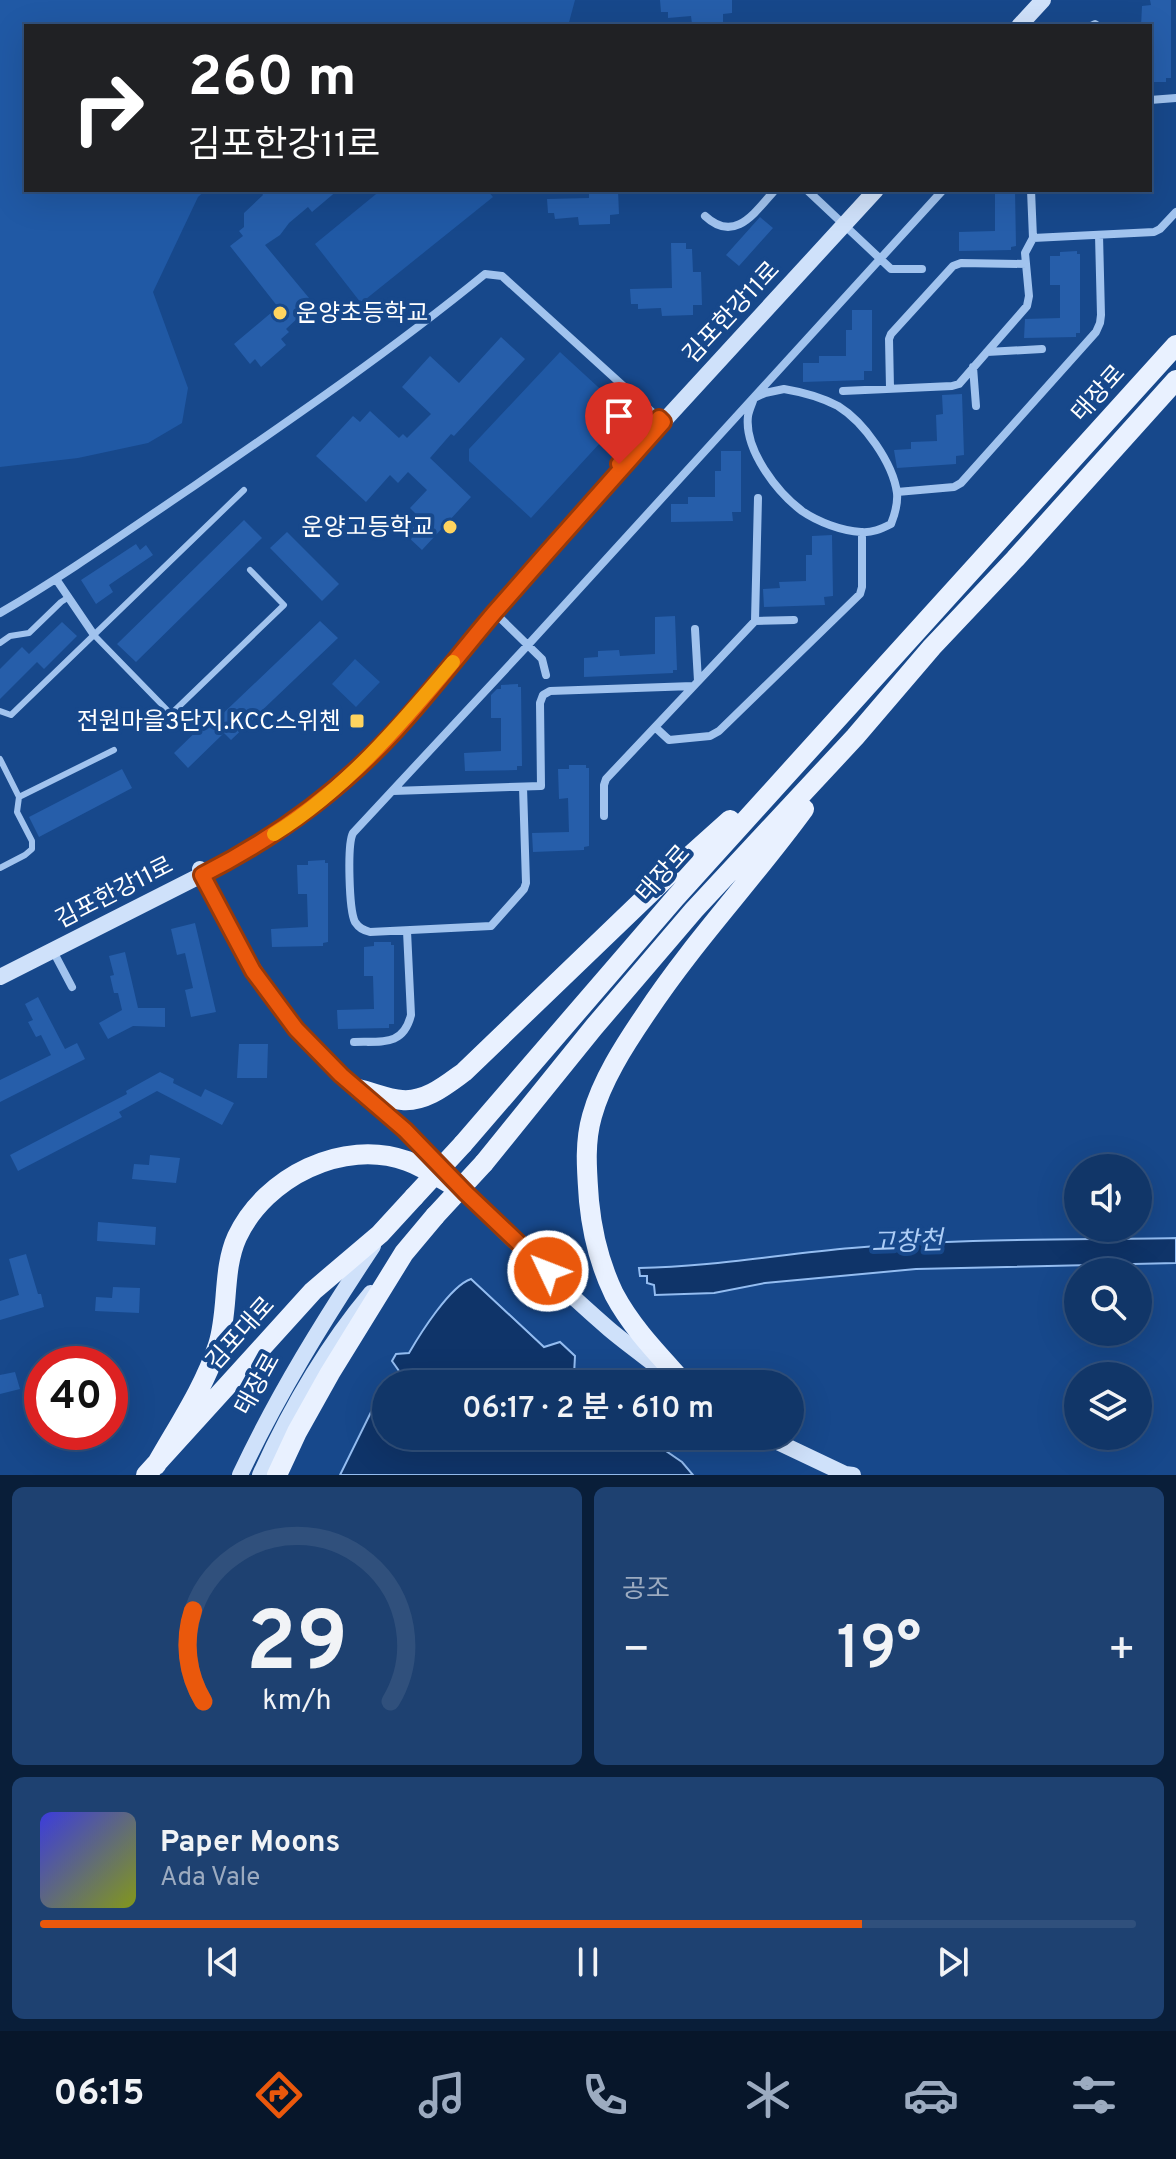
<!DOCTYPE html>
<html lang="ko">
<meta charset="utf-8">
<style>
:root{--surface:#113668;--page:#1e4171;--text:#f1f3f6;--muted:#9cabc0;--line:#30507c;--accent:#ea580c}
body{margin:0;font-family:Overpass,"Noto Sans KR",sans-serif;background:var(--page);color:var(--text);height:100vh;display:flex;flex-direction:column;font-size:30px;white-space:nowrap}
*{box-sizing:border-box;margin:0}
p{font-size:26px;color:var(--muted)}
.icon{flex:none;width:44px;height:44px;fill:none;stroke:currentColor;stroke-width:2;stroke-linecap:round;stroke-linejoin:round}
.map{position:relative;height:1475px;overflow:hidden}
.panel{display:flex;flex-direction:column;gap:12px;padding:12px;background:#091e39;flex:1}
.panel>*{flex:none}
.top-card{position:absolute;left:24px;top:24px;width:1128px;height:168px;border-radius:0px;box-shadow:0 8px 32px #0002,0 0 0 2px var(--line);background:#202124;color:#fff;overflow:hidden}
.fabs{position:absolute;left:1064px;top:1154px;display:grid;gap:16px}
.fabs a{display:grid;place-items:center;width:88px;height:88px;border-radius:50%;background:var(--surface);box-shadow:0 8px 32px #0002,0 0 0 2px var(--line);font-size:40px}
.speed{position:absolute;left:24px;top:1346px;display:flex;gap:16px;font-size:40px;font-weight:700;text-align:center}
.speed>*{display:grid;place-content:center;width:104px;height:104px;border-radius:50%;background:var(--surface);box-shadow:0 8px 32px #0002,0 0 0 2px var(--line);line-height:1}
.speed .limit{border:12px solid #d22;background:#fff;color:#111}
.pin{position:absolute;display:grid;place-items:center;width:68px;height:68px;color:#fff;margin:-82px -34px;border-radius:50% 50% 50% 0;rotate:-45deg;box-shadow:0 0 8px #0007}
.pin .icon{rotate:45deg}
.me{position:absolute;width:88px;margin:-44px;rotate:313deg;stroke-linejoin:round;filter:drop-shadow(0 0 6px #0008)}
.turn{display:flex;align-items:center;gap:28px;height:168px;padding:0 32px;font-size:36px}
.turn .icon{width:104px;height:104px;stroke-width:2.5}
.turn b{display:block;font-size:56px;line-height:68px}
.big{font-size:60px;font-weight:600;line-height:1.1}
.panel .tile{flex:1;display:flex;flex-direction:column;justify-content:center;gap:12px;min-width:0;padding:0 28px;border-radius:12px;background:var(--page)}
.panel .dial{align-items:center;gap:0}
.dial svg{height:208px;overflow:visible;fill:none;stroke:var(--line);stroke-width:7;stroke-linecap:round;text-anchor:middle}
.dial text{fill:var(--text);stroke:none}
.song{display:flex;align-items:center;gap:24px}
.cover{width:96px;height:96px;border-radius:12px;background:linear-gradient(135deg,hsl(240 70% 55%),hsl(70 70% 35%))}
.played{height:8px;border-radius:4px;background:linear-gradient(90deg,var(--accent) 75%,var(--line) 75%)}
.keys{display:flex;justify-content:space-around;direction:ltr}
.heat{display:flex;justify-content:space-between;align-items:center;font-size:44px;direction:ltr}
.panel .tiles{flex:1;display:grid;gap:12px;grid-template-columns:1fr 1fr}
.tile:last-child{grid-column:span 2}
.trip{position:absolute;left:372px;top:1370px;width:432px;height:80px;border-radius:40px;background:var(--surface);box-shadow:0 8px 32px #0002,0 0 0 2px var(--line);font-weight:600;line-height:80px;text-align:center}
.tab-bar{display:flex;height:128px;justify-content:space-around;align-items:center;background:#07162a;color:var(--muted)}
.tab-bar .icon{width:56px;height:56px}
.tab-bar .current{color:var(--accent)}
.tab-bar b{font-size:36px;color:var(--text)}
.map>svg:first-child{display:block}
.green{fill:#2059a5}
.water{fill:#0f3469;stroke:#94bdf1;stroke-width:2}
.building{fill:#265eaa}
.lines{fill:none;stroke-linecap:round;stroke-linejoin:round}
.lane{stroke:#a1c3ee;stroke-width:6}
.street{stroke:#a1c3ee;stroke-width:8}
.secondary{stroke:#cfe1fa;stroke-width:16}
.primary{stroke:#e9f1ff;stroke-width:20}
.primary-bridge{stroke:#e9f1ff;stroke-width:20}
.route-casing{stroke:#983908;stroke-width:20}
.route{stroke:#ea580c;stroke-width:14}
.slow{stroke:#f59e0b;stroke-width:14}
.poi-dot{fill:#ffd45f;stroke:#17488b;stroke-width:3}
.labels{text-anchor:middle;stroke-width:8;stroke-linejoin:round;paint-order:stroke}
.street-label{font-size:24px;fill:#fff;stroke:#17488b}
.poi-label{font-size:24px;fill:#fff;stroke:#17488b;text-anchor:end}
.water-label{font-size:26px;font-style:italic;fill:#adcdf6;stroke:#17488b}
</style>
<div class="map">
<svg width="1176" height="1475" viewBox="0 0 1176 1475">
<rect width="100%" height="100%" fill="#17488b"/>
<path class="green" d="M0 0H575L568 26H26V190H206L198 197 153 292 188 388 182 423 148 443 78 458 0 467Z
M381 190H487L493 197 361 303 315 244Z
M560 352 622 409 623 418 531 518 469 461V449Z
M355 659 380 682 356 707 332 684Z"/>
<path class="water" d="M1176 1238V1263L916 1269 765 1283 714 1293 655 1295 654 1285 647 1283V1276H640L639 1268C711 1267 781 1254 852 1248 959 1238 1068 1240 1176 1238Z
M471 1279 544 1347 560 1342 575 1356 574 1375 583 1384H389L399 1371 392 1361 396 1354 409 1353C420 1334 450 1286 471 1279Z
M386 1388V1436H644L682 1462 693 1475H340L375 1404Z"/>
<path class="building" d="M660 0H732V13L723 14V23L692 24 691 16 668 18V12H661Z
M1150 0H1171V78H1166V82H1150L1151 27 1141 26 1142 6 1151 5Z
M260 190H338L312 212 308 207 289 223 280 235 265 245 309 298 298 308 302 314 286 329 289 332 281 339 286 345 261 367 255 359 250 364 234 344 278 307 230 246 243 236 239 231 244 227V213L263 195Z
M589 190H618L619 214 610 215V224L579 225 578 217 555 219 554 213H548L547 199 589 198Z
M995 190H1015L1016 246 1011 247V250L959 251V232L995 231Z
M760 217 773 228 739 266 726 255Z
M671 243H686V249H692L693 272H701L702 305H693V315L662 316 661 308 638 309V304H631L630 289 672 288Z
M1077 251V254H1080V333H1076V337L1024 338 1025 319 1060 318V285H1050V256H1060V252Z
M852 310H872V371H864V380L803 382V363H819V356H846V330H852Z
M501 337 525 359 454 436 451 434 430 458 471 497 422 550 406 535 421 519 410 508 427 490 408 472 398 483 390 475 366 502 316 456 353 416 360 422 370 411 399 438 403 434 407 438 431 414 402 387 430 356 459 383Z
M962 394 964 455 956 456V464L897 468 894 450 911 449V442L937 441 936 415 943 414 942 395Z
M721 451H741V512H732L733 521 671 522V504H688V497H715V471H721Z
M244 520 262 538 136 662 117 644Z
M287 532 339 584 322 601 270 548Z
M832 535 833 596 824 597 825 605 764 607 763 589 780 588 779 582 806 581V555H812V536Z
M136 544 140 550 146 545 153 555 109 585 113 592 96 604 81 580Z
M675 616 677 670H673V673L584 677V658L598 657V651L619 650 620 656 655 654V617Z
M320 621 338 638 231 740 224 733 188 768 174 753 210 718 214 722Z
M62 622 77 636 44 669 37 662 0 699V669L22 647 29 654Z
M518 684V687H521L522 766H517V770L465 771 464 753 501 751V718H491V695L497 689H501V685Z
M569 765H586V768H589V846L584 847V850L533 852 532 833 569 832 568 798 559 799 558 769H569Z
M122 769 132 788 39 837 29 817Z
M325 860V863H328V942L323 943V946L272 947 271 929 308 927 307 894H298L297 865H308V861Z
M195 923 216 1012 191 1017 185 990 193 988 185 953 177 955 171 929Z
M374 942H391V945H394V1024H389V1028L338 1029 337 1010 374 1009 373 976H364V947L374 946Z
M125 952 138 1008H165V1027L133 1026 108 1039 99 1023 122 1010 118 993H114L110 976 114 975 109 956Z
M38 997 65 1049 77 1043 85 1059 0 1102V1080L51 1055 41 1035 36 1037 28 1022 33 1020 25 1004Z
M239 1044H268L267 1078H237Z
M160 1072 174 1079 173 1083 201 1097 205 1089 234 1103 222 1125 157 1091 119 1112 122 1117 18 1171 10 1155 127 1094 126 1091Z
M150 1155 180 1158 176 1183 132 1179 134 1164 149 1165Z
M98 1222 156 1227 155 1245 97 1241Z
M26 1254 38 1294H41L44 1307 0 1320V1301L19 1295 9 1259Z
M113 1287 140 1288 139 1313 95 1311 96 1297 112 1298Z
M15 1372 20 1389 0 1394V1375Z"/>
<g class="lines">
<path class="lane" d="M94 635 171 714 284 605 250 570
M0 643 10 636 29 633 61 602 69 597
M0 711 11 715 244 490
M0 759 19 797 17 812 32 841V849L25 855 0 868
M19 797 114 750"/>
<path class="street" d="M1091 26 1095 24 1098 26
M1150 100 1176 98
M807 190 891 269H922
M1031 190 1033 238 1154 232 1160 229 1176 212
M705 216C735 244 755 212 775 190
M987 352 1042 349
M973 367 976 406
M890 388 889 339 891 334 953 266 961 263 1026 264
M784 389C802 392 821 397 838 406 864 422 893 463 897 493 898 504 895 514 891 524 881 529 872 533 861 532 842 531 818 522 802 511 777 492 744 450 748 416 749 410 752 404 754 398L765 393Z
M843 391 952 386 959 384 1027 306 1029 296 1025 253 1033 238
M897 492 954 487 961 483 1096 332 1100 323 1101 315 1099 235
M56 579 94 635
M0 613C67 574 130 529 194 486 293 418 392 350 485 274L502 276 663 422
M495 613 542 659 546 675
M755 621 758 498
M695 629 698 681
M655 727 669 740 710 736 719 731 860 594 862 587V532
M523 787 526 883 524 889 491 926 370 932C363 930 359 928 355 922 349 910 347 844 353 833L527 646 943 190
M393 791 541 786 540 703 543 695 550 691 693 686
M604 816V785L606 779 755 621 794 620
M53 951 72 987
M354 1042C381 1041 403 1047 411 1015L407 931"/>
<path class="secondary" d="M1019 26 1043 0
M200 869C233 937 268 1003 322 1057 349 1084 382 1106 408 1134 473 1201 539 1268 609 1329 628 1345 648 1359 667 1374
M0 977 233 859 283 829 328 795 395 731 495 613 663 422 876 190
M765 1436 845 1474 853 1475
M240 1475C278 1394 324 1320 373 1246
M260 1475C290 1409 325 1348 371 1293"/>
<path class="primary" d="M358 1089C372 1092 388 1099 402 1100 426 1102 446 1085 464 1072L672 872 730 820
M463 1144 676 897 1176 345
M484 1163 594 1027 694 910 855 737 932 647 1015 559 1176 380
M685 1384C659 1355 632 1328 614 1294 600 1265 592 1232 589 1201 587 1172 584 1144 592 1116 602 1080 624 1046 645 1015 693 942 753 879 804 809
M156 1465C178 1426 204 1388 218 1345 229 1311 222 1270 237 1237 265 1177 343 1138 407 1161 427 1168 447 1183 466 1193
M146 1475 313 1291 380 1234 414 1197
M277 1475 297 1432 330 1373 404 1253 435 1216"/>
<path class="primary-bridge" d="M414 1197 463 1144
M435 1216 484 1163"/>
</g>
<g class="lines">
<g class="route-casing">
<path id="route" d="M548 1271 466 1193 405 1130 341 1075 296 1029 253 971 202 875C275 838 341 790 396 730 430 693 461 652 494 613 550 549 607 485 663 422L659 418 619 464"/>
</g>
<use href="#route" class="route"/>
<path class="slow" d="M274 834C345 790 400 725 453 662"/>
</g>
<g class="poi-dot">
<circle cx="280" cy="313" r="8"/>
<circle cx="450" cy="527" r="8"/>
<rect x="349" y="713" width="16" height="16" rx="4"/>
</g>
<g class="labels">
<g class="street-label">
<text transform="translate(731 312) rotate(-47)" y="8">김포한강11로</text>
<text transform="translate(1098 393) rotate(-48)" y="8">태장로</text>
<text transform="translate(663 873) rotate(-48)" y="8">태장로</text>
<text transform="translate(114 892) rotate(-27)" y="8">김포한강11로</text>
<text transform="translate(240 1333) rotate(-48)" y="8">김포대로</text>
<text transform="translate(257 1384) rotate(-61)" y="8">태장로</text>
</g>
<g class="poi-label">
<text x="296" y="321" text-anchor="start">운양초등학교</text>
<text x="434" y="535">운양고등학교</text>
<text x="341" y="729">전원마을3단지.KCC스위첸</text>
</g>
<g class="water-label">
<text transform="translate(907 1241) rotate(-2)" y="9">고창천</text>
</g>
</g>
</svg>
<div class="fabs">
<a><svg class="icon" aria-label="sound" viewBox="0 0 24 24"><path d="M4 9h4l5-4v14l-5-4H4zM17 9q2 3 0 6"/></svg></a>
<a><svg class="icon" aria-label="search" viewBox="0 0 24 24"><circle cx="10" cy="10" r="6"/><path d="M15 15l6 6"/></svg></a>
<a><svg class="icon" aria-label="layers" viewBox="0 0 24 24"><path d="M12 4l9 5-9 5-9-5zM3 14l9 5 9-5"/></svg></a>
</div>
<div class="speed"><div class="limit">40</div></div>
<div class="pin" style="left:619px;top:464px;background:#d93025"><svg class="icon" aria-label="arrive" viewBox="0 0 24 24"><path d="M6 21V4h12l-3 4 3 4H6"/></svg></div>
<svg class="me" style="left:548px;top:1271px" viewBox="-20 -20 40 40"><circle r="17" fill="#ea580c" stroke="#fff" stroke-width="3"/><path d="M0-11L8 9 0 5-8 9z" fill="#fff"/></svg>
<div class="trip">06:17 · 2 분 · 610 m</div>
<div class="top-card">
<div class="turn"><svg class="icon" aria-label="right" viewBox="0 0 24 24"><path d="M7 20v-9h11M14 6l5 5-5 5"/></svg><div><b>260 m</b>김포한강11로</div></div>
</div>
</div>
<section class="panel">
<div class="tiles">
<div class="tile dial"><svg viewBox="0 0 100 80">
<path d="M14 69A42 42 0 1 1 86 69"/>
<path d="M14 69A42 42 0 0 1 10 34" stroke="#ea580c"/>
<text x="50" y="56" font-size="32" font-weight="700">29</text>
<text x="50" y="72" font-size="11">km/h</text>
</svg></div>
<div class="tile"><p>공조</p>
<div class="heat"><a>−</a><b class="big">19°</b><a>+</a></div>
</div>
<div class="tile">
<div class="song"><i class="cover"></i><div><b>Paper Moons</b><p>Ada Vale</p></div></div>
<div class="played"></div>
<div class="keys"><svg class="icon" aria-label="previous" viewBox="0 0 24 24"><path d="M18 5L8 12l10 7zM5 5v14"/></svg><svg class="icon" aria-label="pause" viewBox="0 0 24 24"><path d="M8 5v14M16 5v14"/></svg><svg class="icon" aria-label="next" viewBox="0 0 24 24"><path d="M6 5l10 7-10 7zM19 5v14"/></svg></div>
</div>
</div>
</section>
<nav class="tab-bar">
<b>06:15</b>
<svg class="icon current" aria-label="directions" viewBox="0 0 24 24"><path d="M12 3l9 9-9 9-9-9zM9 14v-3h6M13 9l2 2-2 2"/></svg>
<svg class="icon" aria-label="music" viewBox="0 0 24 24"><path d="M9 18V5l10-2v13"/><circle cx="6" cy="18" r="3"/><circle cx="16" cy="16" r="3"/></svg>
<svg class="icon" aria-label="phone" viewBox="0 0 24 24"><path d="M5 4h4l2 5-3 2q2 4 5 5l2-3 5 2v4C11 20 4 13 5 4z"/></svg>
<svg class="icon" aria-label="climate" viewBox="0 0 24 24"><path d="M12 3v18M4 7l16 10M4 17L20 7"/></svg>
<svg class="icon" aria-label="car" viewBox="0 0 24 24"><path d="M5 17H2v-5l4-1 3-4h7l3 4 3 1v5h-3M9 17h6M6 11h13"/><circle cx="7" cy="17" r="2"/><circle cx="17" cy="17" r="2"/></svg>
<svg class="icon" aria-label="filters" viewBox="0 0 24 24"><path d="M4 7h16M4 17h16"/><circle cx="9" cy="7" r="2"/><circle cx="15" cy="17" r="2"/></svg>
</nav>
